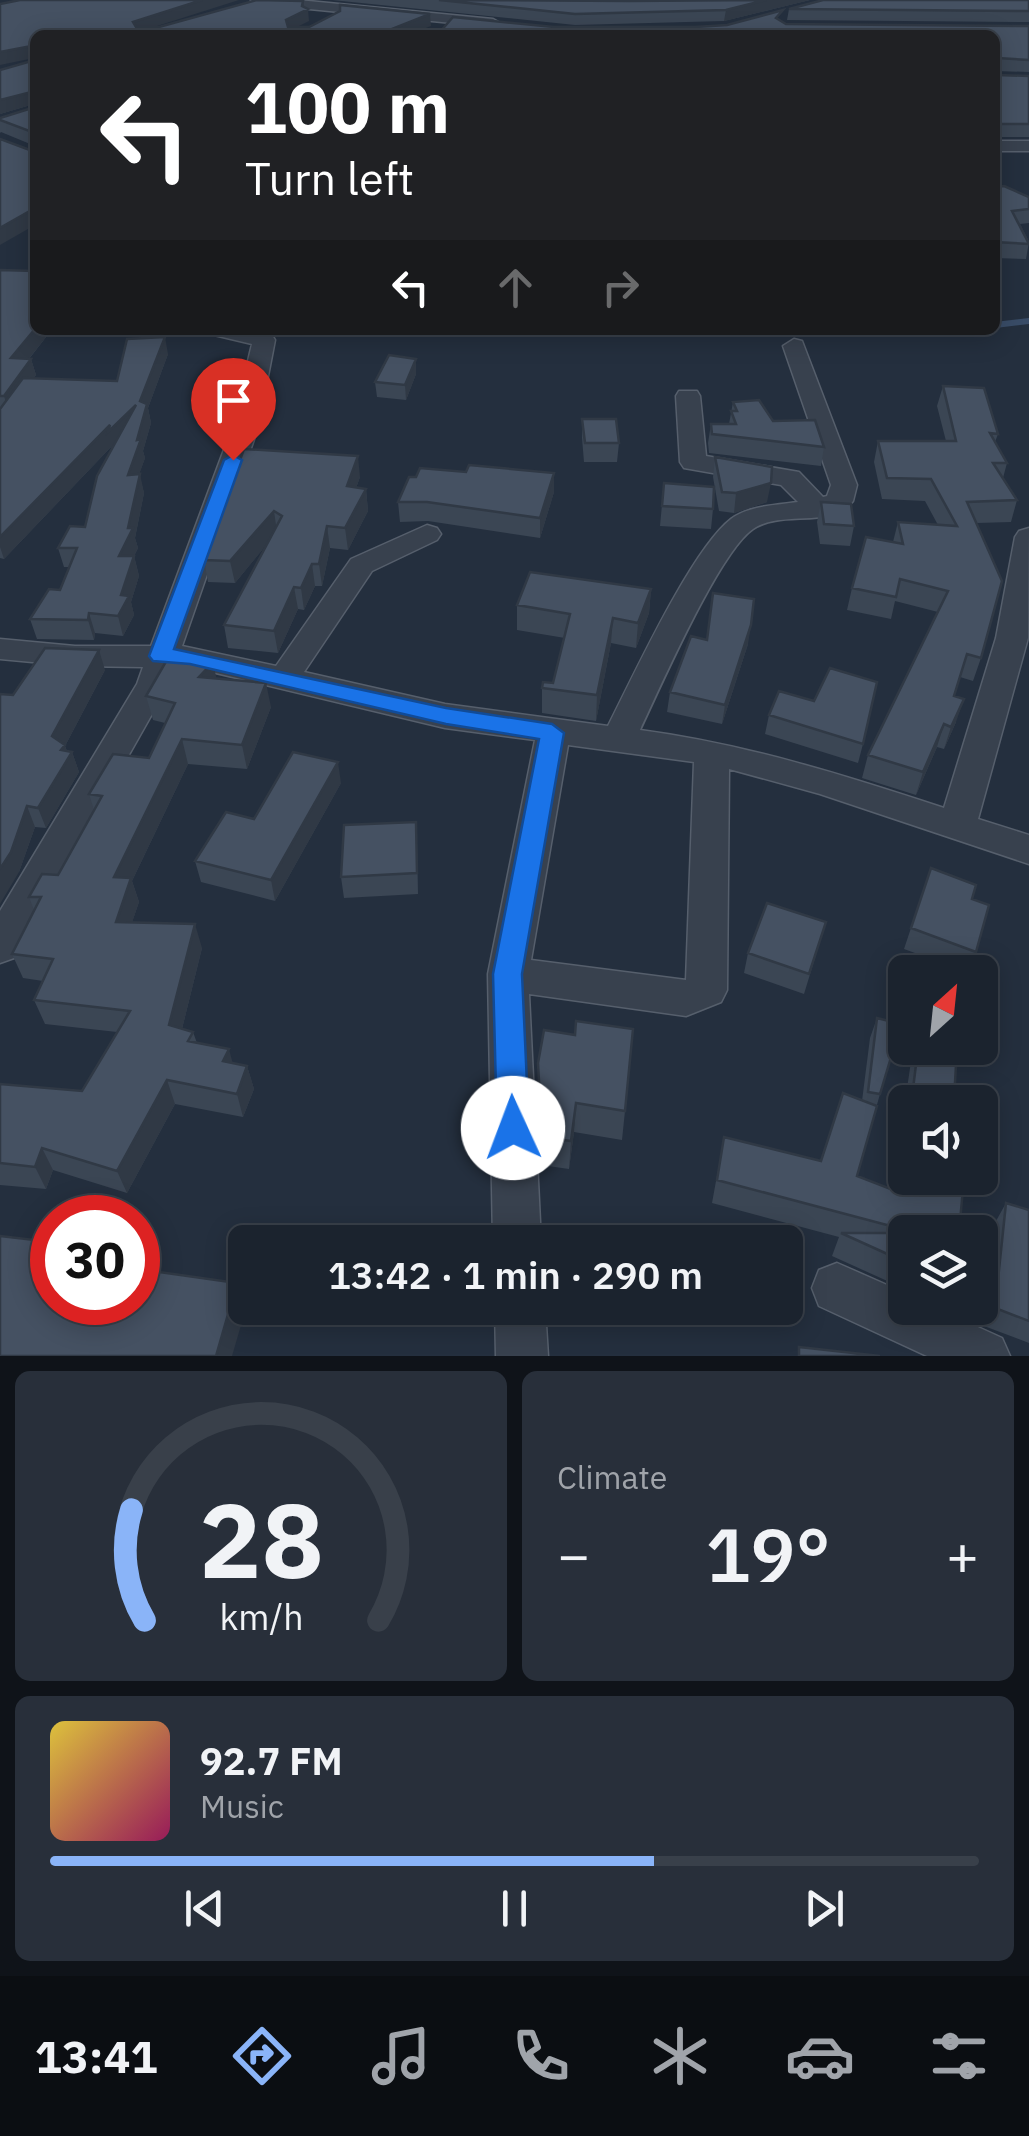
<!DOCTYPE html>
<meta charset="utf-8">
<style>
:root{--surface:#1b232e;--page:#282f3a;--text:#f1f3f6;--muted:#a0a4aa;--line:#39404a;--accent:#8ab4f8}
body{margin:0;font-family:"IBM Plex Sans",sans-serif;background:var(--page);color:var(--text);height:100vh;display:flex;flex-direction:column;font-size:38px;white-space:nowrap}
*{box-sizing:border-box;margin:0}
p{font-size:32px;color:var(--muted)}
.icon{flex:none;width:55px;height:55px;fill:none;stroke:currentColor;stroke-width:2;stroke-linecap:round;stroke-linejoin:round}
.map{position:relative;height:1356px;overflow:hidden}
.sheet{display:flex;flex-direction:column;gap:15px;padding:15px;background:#0f1319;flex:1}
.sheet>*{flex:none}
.top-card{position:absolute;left:30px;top:30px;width:970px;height:305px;border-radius:15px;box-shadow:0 5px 25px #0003,0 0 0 2px var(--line);background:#202124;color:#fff;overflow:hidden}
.needle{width:65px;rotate:27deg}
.controls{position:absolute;left:888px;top:955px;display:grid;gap:20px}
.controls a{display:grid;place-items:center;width:110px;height:110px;border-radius:15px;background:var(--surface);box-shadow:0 5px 25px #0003,0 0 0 2px var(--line);font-size:50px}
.speed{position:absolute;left:30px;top:1195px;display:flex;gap:20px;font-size:50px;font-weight:700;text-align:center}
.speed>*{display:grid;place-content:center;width:130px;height:130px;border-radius:50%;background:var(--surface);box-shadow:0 5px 25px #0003,0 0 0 2px var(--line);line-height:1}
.speed .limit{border:15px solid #d22;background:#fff;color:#111}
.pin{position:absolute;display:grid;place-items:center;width:85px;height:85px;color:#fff;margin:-102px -42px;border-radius:50% 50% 50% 0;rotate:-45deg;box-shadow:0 0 10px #0007}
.pin .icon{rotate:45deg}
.me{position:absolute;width:110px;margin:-55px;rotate:358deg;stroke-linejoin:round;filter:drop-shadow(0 0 8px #0008)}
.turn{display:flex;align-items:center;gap:35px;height:210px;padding:0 50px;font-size:45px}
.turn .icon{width:130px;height:130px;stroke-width:2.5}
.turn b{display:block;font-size:70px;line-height:85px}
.lanes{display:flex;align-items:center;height:95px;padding:0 50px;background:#0003;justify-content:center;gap:50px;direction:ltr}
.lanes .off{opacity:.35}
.big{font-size:75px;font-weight:600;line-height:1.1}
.sheet .widget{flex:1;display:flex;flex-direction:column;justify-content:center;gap:15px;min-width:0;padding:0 35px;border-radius:15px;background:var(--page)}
.sheet .dial{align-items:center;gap:0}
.dial svg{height:260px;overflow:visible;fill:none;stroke:var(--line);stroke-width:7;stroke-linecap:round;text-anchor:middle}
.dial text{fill:var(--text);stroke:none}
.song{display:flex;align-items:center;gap:30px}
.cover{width:120px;height:120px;border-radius:15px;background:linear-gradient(135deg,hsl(50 70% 55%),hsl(330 70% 35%))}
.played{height:10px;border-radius:5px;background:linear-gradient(90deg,var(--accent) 65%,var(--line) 65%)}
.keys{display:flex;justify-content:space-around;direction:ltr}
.heat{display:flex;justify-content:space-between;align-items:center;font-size:55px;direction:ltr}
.sheet .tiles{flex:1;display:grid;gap:15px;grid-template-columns:1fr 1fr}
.widget:last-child{grid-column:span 2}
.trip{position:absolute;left:228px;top:1225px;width:575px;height:100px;border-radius:15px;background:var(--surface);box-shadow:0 5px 25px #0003,0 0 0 2px var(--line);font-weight:600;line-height:100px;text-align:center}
.menu{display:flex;height:160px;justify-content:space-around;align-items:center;background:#0b0e12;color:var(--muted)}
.menu .icon{width:70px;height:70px}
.menu .selected{color:var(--accent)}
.menu b{font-size:45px;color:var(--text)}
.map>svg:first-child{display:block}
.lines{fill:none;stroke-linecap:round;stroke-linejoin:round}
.stream{stroke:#394c67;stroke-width:6}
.minor-casing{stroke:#565f6c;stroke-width:3}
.minor{fill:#38414e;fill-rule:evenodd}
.wall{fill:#3b4654}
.shaded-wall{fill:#303945}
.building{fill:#455162;stroke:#303945;stroke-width:2.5}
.route{fill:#1a73e8;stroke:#114b97;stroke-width:2.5}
</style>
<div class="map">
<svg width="1029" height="1356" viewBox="0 0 1029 1356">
<rect width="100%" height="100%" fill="#242f3e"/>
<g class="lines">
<path class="stream" d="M995 325 1029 321
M930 330H948"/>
<g class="minor-casing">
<path id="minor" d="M251 0H298L493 19 500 23 493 27 258 4Z
M995 141H1029V151H995Z
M211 330H251L272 335 275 340 258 428 182 646 276 666 351 559 427 525 437 528 441 534 437 540 372 571 304 672 445 704 608 726C633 677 691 550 731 519 748 506 776 505 798 502L781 485 684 468 680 462 676 396 679 391H697L700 396 706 456 799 472 823 497 827 496 831 485 783 346 794 339 802 341 857 485 853 501C830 530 783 509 753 529 719 552 660 688 640 730 745 744 844 775 944 808L996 638 1015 537 1019 531 1029 528 1028 638 978 819 1029 835V864L820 794 729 769 727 990 721 1002 686 1016 529 994 541 1242H493L488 974 535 740 445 728 191 667H175L169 684 14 958 0 963V911L137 684 143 667 75 666 0 659V639L75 646H151L232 428 252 344 214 335ZM568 745 694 762 686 980 531 960Z
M837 1263 905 1293V1308H936L1002 1338 1010 1356H927L819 1306 812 1288 819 1270Z
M495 1308H545L548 1356H496Z"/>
</g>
<use href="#minor" class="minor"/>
</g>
<path class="wall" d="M332 0H810L724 21 575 25Z
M1029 0V22L787 20 789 9Z
M781 21 786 24 1029 26V72L995 71V35H439V33L554 27H695Z
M35 60V146L1 132 0 133V118L35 107 34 104 0 114Z
M998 75 1029 76V137H995Z
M995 187 1029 197V223L1020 224 1029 242 1026 259 995 258Z
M0 270 35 330H50V332L29 359H31L36 375 33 379 117 381 168 354 148 408 151 423 143 451 145 458 139 474 144 493 135 538 138 548 134 556 139 576 131 602 134 615 123 636 95 633 94 640 37 639 30 619 60 590 69 567H64L58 548 85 527 112 449 111 447 4 559 0 558Z
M416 359V374L406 400 377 397 375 382Z
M943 386 998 434 995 442 1007 463 1003 478 1017 500 1011 522 977 523 981 658 973 681 960 677 954 696 956 722 944 749 937 747 916 795 862 778 868 755 938 612 895 601 891 619 847 610 852 588 893 542 898 522 938 525 925 501 882 499 874 462 878 441H946L937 406Z
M733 402 824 447 821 466 709 453 708 443 711 424H729Z
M582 419 619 443 617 462H584L582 438Z
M244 449 360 477 356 488 366 489 368 511 348 550 330 548 322 586H315L304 610 298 609 278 653 228 648 224 625 266 545 235 583 208 582 204 560Z
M715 457 767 502 734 513 719 511 713 477Z
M664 483 713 509 711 529 660 526Z
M554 492 540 538 428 521 400 522 398 502Z
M821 502 854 526 850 546 820 544 817 522Z
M651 589 649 613 636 648 611 643 596 721 542 713V688L553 683 565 638 517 630V605Z
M707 640 748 644 722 724 667 712 670 692Z
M105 670 65 746 67 751 72 752 79 772 46 828 35 827 19 872 13 695Z
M216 679 271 707 247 769 188 764 132 881 139 902 132 922 202 948 182 1029 193 1032 197 1043 233 1063 247 1066 254 1089 243 1117 175 1104 127 1193 53 1170 46 1189 0 1185V1084L82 1091 117 1032 45 1024 34 1000 43 981 23 978 12 954 34 910 29 897 58 875 94 810 89 794 149 758 165 723 153 720 146 696Z
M769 715 863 744 858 763 765 734Z
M341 783 275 901 201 882 195 861 254 819Z
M417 843 418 894 344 898 341 877Z
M931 868 972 899 976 952 967 972 904 949Z
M826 922 804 994 744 973 748 953Z
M877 1018 880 1094 857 1176 894 1191 898 1164 905 1147V1289L832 1256 839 1237 712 1203 724 1137 821 1161 862 1101 870 1038Z
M913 1048H957L953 1102H905Z
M538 1063 625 1111 622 1140 574 1132 569 1169 541 1165 538 1092Z
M1006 1203 1029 1210V1343L984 1326 996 1221Z
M245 1255V1296L241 1295 246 1308 52 1302 230 1282Z
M730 1308H783L778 1323 732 1324Z"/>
<path class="shaded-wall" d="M202 0H239L135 33 133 22Z
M766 0H810L724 21 726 10Z
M303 1 304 11 308 9 309 21 287 32 286 20Z
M430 14 431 26 408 35H377Z
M31 46 34 58 0 65V52Z
M31 92 34 104 0 114V100Z
M35 208V225L0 245V228Z
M35 330H50V332L16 375 11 358Z
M165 337 168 354 148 408 151 423 143 451 145 458 132 494 128 475 140 401Z
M31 359 36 375 9 413 4 396Z
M416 359V374L406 400 405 385Z
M136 405 112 451 111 447 4 559 0 547V537L110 425Z
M358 456 360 477 349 507 347 486Z
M554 473V492L540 538V518Z
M140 474 144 493 135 538 138 548 124 576 119 556 128 528Z
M771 483 767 502 734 513 736 493Z
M366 489 368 511 348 550 345 528Z
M274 511 277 532 235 583 230 561Z
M327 526 330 548 322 586 319 564Z
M134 556 139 576 131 602 134 615 123 636 118 616 121 595Z
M312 564 315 586 304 610 301 588Z
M294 587 298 609 278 653 274 631Z
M651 589 649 613 636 648 638 623Z
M89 613 95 633 94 640 88 620Z
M613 618 611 643 596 721 597 695Z
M751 625 748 644 722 724 725 705Z
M99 650 105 670 65 746 69 758 72 752 79 772 46 828 38 808 52 736Z
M213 662 218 686 199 677Z
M266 683 271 707 247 769 242 745Z
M964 699 956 722 944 749 951 727Z
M944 724 937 747 916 795 923 772Z
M182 739 188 764 132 881 139 902 124 946 116 922 114 877Z
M338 762 341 783 275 901 271 880Z
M27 806 35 827 19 872 0 904V869Z
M195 924 202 948 177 1049 169 1025Z
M229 1049 235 1072 223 1061Z
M247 1066 254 1089 243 1117 237 1094Z
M167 1080 175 1104 127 1193 117 1171Z
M576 1103 574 1132 569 1169 571 1141Z
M42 1148 53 1170 46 1189 35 1167Z
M237 1283 246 1308 232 1356H216Z"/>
<path class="building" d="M20 0H202L133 22 136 27H159L257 0 303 1 302 6 308 9 286 20 288 27H309L340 11V5L430 14 377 35H35V49L31 46 0 52V4Z
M439 0 629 1 766 0 726 10 575 14Z
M823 0H1029V11L789 9Z
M783 10 776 18 786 24 1029 26V60L998 58 995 69V35H441L439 33 453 17 554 27H695L727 25Z
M35 60V95L31 92 0 100V70Z
M995 72 998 75 1029 76V124H998L995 129Z
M35 105V138V133L0 120V118L35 107Z
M0 139 30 150 35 147V208L0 228Z
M1004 186 1029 197V209L1012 211 1029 244 995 242V187Z
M0 270 35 271V311L32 315H35V329L11 358 31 359 4 396H0Z
M165 337 140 401 147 404 137 440 141 439 128 475 140 474 128 528H133L119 556H134L121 595 129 596 118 616 89 613 88 620 30 619 49 589 60 590 77 548H58L70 526 85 527 97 476 136 405 108 432 110 425 0 537V409L23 378 117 381 127 339Z
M389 355 416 359 405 385 375 382Z
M943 386 984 388 998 434 990 433 1007 463H993L1017 500 967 502 1002 581 981 658 967 654 954 696 964 699 951 727 944 724 923 772 868 755 948 591 900 579 896 597 852 588 866 537 903 544 898 522 957 526 931 479 887 478 878 441H956Z
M759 400 773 421 815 420 824 447 712 434 711 424H736L731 411H737L733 402Z
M582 419H616L619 443H585Z
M244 449 358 456 347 486 366 489 345 528 327 526 319 564H312L301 588 294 587 274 631 224 625 282 516 274 511 230 561 204 560Z
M715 457 772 467 771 483 736 493 722 492Z
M469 465 554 473 540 518 427 502H398L409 477H416L420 468 466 472Z
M664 483 714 487 713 509 662 506Z
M821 502 851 504 854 526 824 524Z
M530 572 651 589 638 623 613 618 597 695 542 688 543 682 553 683 570 614 517 605Z
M713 593 754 599 751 625 725 705 670 692 691 636 707 640Z
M45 648 99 650 52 736 65 745 61 750 72 752 38 808 27 806 11 852 0 869V694L13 695Z
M174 651 213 662 199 677 266 683 242 745 182 739 114 877 131 878 116 922 195 924 169 1025 193 1032 188 1041 229 1049 223 1061 247 1066 237 1094 167 1080 117 1171 42 1148 35 1167 0 1163V1084L82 1091 130 1011 34 1000 53 959 12 954 41 897H29L42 874 58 875 102 796 89 794 113 754 149 758 175 703 146 696 168 658Z
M830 668 877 682 863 744 769 715 779 691 814 701Z
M293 752 338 762 271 880 195 861 226 812 254 819Z
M416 822 417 873 341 877 344 825Z
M931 868 976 885 972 899 989 905 976 952 911 928Z
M767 903 826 922 809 974 748 953Z
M877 1018 901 1024 880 1094 868 1092Z
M576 1021 633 1029 625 1111 576 1103 571 1141 542 1137 538 1063 544 1030 575 1035Z
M918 1048H957L954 1100 913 1089Z
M843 1093 877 1106 857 1176 901 1193 905 1162V1178H964L959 1232H905L906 1230 717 1180 724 1137 821 1161Z
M1006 1203 1029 1210V1321L995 1308Z
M88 1212 112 1218H86Z
M841 1233H905V1262Z
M0 1236 52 1242V1302H138V1269L237 1283 216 1356H0Z
M728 1237H774L775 1242H729Z
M237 1254 245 1255V1287L238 1286 237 1283 230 1282Z
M799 1347 880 1356H799Z"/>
<path class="route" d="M233 455 242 460 174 649 446 708 552 724 564 733 522 974 529 1128 524 1138 513 1142 502 1138 497 1128 493 974 539 739 446 724 190 664 153 661 149 656 224 460Z"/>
</svg>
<div class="controls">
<a><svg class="needle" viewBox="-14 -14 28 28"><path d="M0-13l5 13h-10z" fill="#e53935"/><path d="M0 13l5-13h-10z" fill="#a0a4aa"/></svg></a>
<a><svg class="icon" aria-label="sound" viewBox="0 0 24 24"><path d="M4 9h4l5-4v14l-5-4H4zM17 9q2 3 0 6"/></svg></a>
<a><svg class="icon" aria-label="layers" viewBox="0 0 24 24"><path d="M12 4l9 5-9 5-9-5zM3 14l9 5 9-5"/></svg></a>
</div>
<div class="speed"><div class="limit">30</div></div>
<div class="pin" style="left:233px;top:460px;background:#d93025"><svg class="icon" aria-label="arrive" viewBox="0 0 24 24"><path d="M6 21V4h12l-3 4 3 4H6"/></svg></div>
<svg class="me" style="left:513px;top:1128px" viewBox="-20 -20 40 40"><circle r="19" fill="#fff"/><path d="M0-13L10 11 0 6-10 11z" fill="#1a73e8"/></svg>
<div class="trip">13:42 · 1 min · 290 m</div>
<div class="top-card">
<div class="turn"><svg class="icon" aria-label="left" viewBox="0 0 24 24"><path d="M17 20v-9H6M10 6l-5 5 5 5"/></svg><div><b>100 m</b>Turn left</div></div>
<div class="lanes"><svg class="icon" aria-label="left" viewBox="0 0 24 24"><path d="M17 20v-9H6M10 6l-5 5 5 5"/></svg><svg class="icon off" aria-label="ahead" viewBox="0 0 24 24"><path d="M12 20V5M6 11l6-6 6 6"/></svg><svg class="icon off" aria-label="right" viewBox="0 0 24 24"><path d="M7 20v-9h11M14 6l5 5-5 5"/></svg></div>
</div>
</div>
<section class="sheet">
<div class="tiles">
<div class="widget dial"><svg viewBox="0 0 100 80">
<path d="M14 69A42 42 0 1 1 86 69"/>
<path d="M14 69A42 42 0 0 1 10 35" stroke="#8ab4f8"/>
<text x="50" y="56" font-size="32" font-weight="700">28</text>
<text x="50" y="72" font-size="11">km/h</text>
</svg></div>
<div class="widget"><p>Climate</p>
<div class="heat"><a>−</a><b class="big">19°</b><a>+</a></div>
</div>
<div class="widget">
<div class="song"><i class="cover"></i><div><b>92.7 FM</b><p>Music</p></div></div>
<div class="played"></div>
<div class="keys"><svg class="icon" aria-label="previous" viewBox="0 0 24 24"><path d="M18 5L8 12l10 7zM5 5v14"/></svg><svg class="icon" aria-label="pause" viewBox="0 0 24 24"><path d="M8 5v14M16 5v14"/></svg><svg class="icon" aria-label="next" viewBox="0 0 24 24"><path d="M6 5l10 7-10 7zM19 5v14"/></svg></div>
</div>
</div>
</section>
<nav class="menu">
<b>13:41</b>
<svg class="icon selected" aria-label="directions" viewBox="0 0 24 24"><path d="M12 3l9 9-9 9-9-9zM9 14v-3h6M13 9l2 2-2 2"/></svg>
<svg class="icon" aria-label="music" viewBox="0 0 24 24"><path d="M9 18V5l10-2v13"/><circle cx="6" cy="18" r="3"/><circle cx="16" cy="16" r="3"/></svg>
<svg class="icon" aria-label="phone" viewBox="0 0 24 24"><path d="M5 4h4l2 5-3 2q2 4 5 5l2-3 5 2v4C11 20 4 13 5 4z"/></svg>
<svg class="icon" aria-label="climate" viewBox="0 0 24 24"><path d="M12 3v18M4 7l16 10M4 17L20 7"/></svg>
<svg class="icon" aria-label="car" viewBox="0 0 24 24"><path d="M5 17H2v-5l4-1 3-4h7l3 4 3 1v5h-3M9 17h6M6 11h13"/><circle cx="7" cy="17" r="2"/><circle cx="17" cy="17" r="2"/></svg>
<svg class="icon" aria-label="filters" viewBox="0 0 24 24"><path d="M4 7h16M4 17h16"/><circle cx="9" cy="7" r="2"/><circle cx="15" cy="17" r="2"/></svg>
</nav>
